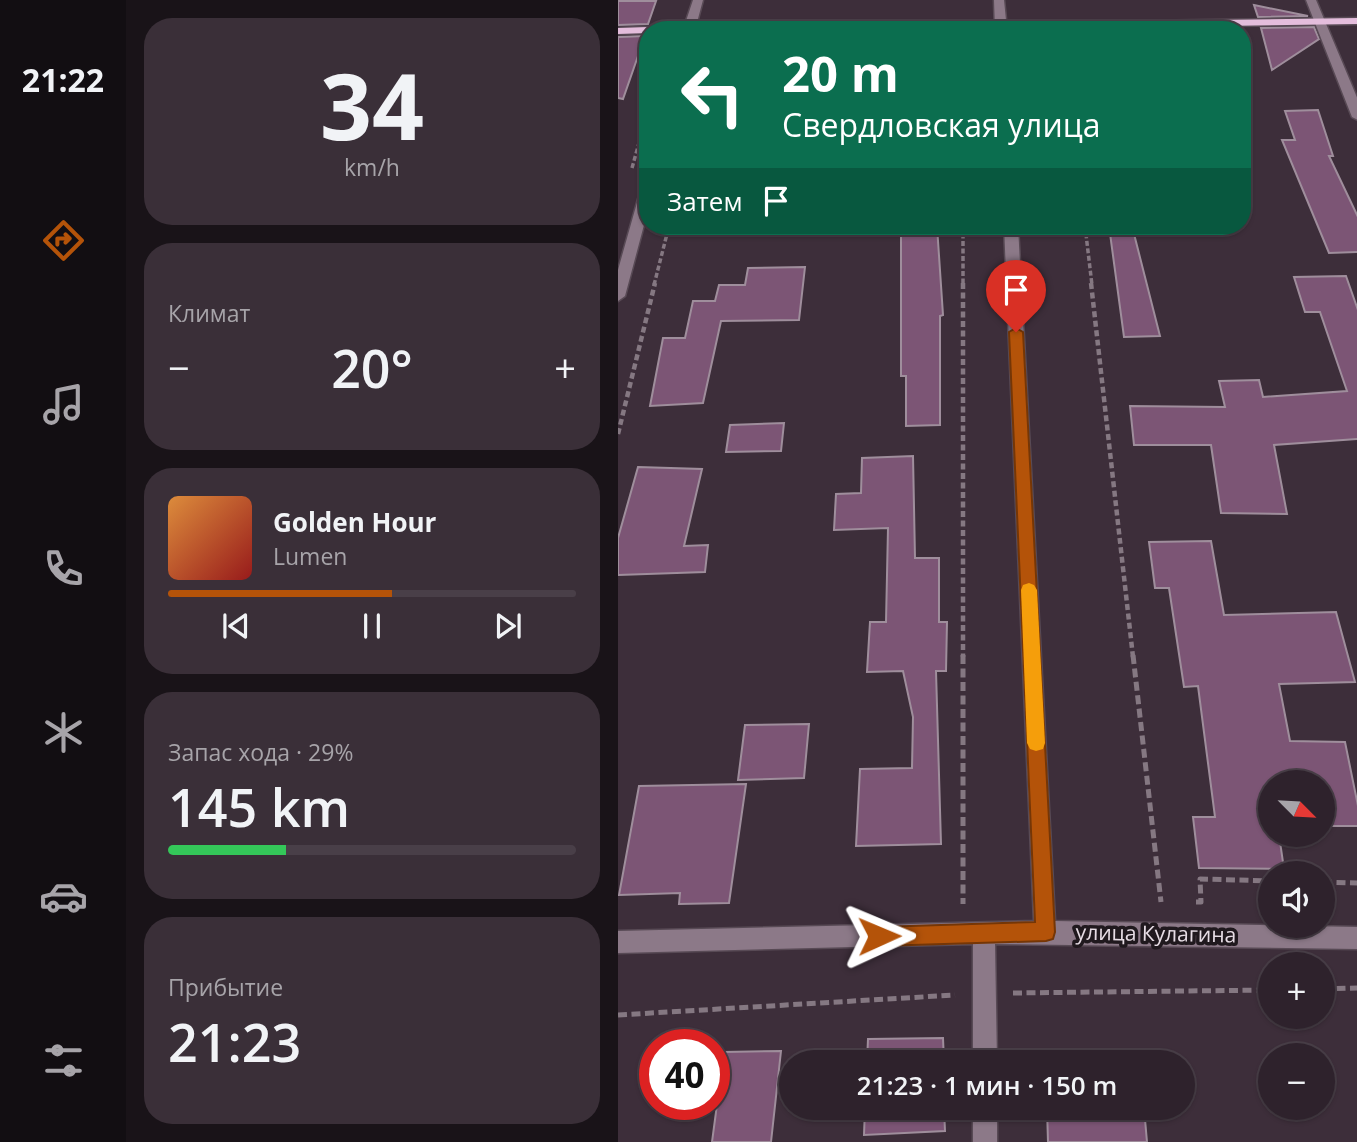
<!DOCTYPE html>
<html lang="ru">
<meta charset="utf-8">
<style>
:root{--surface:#2e222c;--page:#3a2f38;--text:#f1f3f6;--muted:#a7a4a9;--line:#493f48;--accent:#b45309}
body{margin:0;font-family:"Open Sans",sans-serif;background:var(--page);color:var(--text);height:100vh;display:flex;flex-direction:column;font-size:26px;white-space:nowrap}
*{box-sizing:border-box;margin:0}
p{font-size:23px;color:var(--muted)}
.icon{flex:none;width:38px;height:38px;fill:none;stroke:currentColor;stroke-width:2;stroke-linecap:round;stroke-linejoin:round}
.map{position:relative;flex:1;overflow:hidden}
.panel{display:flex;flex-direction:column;gap:18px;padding:18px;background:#191318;width:492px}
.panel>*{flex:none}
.top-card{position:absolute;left:21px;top:21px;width:612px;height:214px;border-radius:28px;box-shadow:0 2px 5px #0004,0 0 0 2px var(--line);background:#0b6e4f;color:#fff;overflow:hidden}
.needle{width:46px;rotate:114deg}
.controls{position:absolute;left:640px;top:770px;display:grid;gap:14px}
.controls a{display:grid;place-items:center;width:77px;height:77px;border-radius:50%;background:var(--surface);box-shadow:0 2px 5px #0004,0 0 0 2px var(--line);font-size:35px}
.speed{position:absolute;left:21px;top:1029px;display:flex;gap:14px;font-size:35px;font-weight:700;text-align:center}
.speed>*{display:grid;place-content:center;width:91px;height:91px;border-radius:50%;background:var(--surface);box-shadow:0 2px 5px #0004,0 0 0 2px var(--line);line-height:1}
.speed .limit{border:10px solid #d22;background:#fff;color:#111}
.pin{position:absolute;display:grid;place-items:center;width:60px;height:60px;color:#fff;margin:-72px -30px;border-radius:50% 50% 50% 0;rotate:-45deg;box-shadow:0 0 7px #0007}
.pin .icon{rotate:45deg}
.me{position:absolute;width:77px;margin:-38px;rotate:89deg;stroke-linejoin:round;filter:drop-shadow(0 0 5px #0008)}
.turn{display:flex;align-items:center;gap:24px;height:147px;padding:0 28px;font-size:32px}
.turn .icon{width:91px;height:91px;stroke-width:2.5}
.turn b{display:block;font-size:49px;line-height:60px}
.then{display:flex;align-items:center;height:66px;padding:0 28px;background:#0003;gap:14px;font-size:26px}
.big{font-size:52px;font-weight:600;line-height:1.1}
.panel .widget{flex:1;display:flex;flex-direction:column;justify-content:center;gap:10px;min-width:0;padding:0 24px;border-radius:28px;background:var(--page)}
.panel .dial{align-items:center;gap:0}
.dial b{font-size:91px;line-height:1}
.song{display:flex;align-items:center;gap:21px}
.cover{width:84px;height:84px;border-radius:10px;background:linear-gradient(135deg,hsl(30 70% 55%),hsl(0 70% 35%))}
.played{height:7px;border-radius:4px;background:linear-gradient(90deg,var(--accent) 55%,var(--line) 55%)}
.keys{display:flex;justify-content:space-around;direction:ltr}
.heat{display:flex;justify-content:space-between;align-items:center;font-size:38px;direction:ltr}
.charge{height:10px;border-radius:5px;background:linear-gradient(90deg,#34c759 29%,var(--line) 0)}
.trip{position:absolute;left:161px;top:1050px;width:416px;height:70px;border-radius:35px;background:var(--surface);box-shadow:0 2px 5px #0004,0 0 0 2px var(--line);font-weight:600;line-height:70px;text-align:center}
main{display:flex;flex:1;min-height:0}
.tabs{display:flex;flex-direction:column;width:126px;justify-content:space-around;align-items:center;background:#120e12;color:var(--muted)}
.tabs .icon{width:49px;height:49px}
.tabs .on{color:var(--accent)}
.tabs b{font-size:32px;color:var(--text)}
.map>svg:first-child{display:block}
.building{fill:#7c5575;stroke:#9f8e9c;stroke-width:2}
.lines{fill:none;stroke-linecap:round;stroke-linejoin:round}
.minor-casing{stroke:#584a55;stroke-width:3}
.major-casing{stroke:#584a55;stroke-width:3}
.path-far2{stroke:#857882;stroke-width:3.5;stroke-dasharray:5 2.5;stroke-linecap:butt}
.path-far1{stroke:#857882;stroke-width:4.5;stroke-dasharray:6 3.5;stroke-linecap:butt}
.path{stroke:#857882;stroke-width:5;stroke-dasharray:9 4.5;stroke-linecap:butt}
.minor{fill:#8c7988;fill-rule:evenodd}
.major{fill:#e4bddc;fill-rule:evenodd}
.route{fill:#b45309;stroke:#753606;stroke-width:2}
.slow{fill:#f59e0b}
.labels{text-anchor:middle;stroke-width:7;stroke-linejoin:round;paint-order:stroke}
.near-street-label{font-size:21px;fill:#e7dde5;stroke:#20191e}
</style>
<main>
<nav class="tabs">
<b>21:22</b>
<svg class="icon on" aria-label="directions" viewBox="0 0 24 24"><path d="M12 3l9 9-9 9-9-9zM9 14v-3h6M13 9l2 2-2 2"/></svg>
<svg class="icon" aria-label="music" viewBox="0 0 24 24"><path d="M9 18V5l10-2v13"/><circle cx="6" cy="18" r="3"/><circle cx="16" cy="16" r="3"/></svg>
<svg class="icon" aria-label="phone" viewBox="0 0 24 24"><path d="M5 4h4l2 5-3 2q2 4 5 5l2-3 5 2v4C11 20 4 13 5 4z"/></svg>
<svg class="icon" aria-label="climate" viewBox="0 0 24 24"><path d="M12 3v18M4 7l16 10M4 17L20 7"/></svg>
<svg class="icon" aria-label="car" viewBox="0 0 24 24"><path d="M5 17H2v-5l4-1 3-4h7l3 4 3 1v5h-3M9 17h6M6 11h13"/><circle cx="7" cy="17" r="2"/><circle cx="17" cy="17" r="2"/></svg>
<svg class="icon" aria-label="filters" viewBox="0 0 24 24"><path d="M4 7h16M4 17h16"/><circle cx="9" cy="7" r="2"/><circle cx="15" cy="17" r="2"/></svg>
</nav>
<section class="panel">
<div class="widget dial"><b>34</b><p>km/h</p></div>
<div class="widget"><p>Климат</p>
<div class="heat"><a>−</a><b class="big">20°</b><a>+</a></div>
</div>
<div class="widget">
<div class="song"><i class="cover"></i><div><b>Golden Hour</b><p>Lumen</p></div></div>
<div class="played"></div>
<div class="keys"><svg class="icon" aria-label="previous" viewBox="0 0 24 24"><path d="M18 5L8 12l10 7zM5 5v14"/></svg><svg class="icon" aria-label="pause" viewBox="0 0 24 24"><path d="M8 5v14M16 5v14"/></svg><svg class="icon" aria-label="next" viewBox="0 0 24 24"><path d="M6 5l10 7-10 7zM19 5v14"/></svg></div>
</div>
<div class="widget"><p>Запас хода · 29%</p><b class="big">145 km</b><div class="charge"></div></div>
<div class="widget"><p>Прибытие</p><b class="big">21:23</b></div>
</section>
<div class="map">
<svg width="740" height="1142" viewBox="0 0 740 1142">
<rect width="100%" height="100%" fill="#3d2e3a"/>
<path class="building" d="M0 1H38L30 24 0 25Z
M636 5 690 16 640 17Z
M696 27 701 39 654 70 643 28Z
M27 36 5 99 0 98V37Z
M700 110 715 156H711L740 217V252L711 253 664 140H677L667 111Z
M283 226H319L325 315 322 316V425L288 426V376H283Z
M491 226H514L542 336 506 337Z
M187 267 181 320 103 321 85 403 32 406 45 338H67L75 301H97L101 285H127L130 268Z
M728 276 740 310V439L656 445 669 514 603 513 593 445H516L512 406 607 407 601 381 641 380 645 397 729 391 702 312H687L676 277Z
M166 423 163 451 108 452 112 425Z
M295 456 297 558H321V622H329L328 671H318L323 844 238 846 242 769 294 768 295 717 285 671 249 672 252 622H268L270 528 216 530 218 494 243 493 244 458Z
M20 467 84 469 66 546 90 545 87 572 0 575V538Z
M593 541 606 615 718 612 737 682 661 684 672 741 727 742 740 806V826H705V782H653V835H661L666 869 581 868 575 817H597L580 686 566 687 551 588H537L531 542Z
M191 724 186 778 120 780 127 725Z
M128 784 111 903 61 904 62 893 1 895 21 786Z
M325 1038 326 1062H249L250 1039Z
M163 1051 153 1142H94L106 1052Z
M522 1058V1062H427V1060Z
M247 1108H326L327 1131 246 1135Z
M429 1108H526L529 1142H430Z"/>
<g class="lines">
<g class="minor-casing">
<path id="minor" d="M75 0H85L77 30H65Z
M376 0H386L389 30H377Z
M688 0H698L740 100V120L734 117Z
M30 181V210L7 296 0 301V270L24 185Z
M386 226H400L437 921 740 927V949L377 944 379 1062H355V944L0 953V931L416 921Z
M355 1108H379V1142H355Z"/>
</g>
<g class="major-casing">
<path id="major" d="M740 18V24L336 30H63L68 27Z
M0 28 30 27 35 30H30V33L0 34Z"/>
</g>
<path class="path-far2" d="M14 168 30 111
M345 226V285
M467 226 474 285
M36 285 51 226"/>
<path class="path-far1" d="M345 283V657
M473 283 515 657
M0 434 37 283"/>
<path class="path" d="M345 655V904
M515 655 543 902
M705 882 740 883
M578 902H583L582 879 653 881
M705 989 740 988
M395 993 653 990
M0 1015 337 995"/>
<use href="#minor" class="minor"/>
<use href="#major" class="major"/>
</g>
<path class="route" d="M398 328 405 332 437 932 435 939 428 941 261 946 254 943 252 936 254 929 261 927 417 922 391 332Z"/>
<path class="slow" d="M411 583 416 585 419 590 427 743 425 749 418 751 412 749 409 743 403 590 405 585Z"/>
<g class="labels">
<g class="near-street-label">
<text transform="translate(538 934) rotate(1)" y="7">улица Кулагина</text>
</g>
</g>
</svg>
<div class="controls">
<a><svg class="needle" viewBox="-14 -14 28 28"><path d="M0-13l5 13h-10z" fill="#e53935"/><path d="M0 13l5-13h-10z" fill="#a7a4a9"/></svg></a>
<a><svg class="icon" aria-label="sound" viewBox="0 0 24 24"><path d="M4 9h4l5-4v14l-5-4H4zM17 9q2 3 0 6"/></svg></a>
<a>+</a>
<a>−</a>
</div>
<div class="speed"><div class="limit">40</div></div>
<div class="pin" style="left:398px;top:332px;background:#d93025"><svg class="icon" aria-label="arrive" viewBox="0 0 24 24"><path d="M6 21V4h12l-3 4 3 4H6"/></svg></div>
<svg class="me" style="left:261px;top:936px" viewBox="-20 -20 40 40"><path d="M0-17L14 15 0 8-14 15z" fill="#b45309" stroke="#fff" stroke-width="4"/></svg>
<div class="trip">21:23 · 1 мин · 150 m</div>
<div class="top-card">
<div class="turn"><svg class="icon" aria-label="left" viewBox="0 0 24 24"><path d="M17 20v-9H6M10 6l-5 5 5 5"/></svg><div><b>20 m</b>Свердловская улица</div></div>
<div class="then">Затем<svg class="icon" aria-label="arrive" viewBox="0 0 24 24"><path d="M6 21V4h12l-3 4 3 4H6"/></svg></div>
</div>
</div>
</main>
